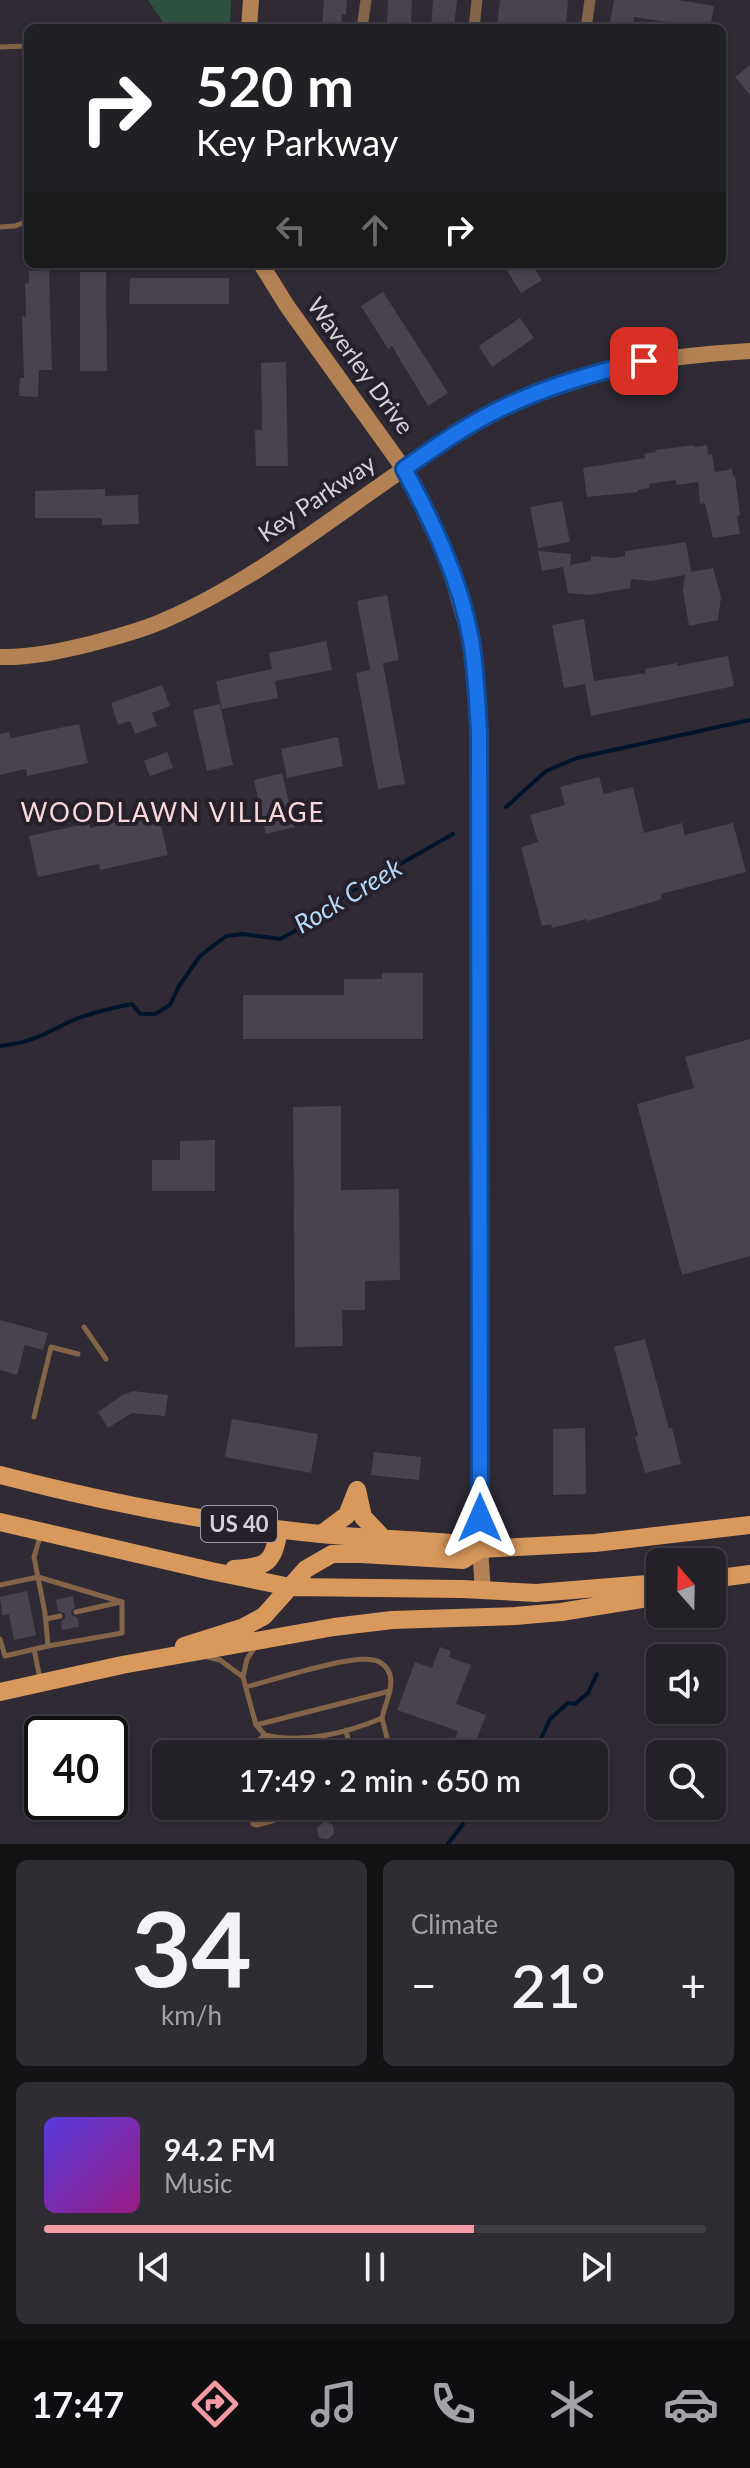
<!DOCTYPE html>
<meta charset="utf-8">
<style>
:root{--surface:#232027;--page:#2f2d33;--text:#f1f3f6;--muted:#a3a3a7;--line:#403e44;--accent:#f49aa4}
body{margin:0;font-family:Lato,sans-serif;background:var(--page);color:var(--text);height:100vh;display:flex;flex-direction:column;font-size:30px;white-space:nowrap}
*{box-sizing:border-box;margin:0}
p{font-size:26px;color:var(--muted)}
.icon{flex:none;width:44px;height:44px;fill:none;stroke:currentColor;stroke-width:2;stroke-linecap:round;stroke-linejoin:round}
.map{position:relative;height:1844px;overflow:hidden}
.drawer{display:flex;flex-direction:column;gap:16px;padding:16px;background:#131215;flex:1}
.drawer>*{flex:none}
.hud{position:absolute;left:24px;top:24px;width:702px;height:244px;border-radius:12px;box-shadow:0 2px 6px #0004,0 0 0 2px var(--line);background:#202124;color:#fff;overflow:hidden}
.needle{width:52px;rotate:340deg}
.tools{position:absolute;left:646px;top:1548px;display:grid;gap:16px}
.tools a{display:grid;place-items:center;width:80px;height:80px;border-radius:12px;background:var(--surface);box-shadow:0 2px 6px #0004,0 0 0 2px var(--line);font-size:40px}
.speed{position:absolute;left:24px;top:1716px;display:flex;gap:16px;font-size:40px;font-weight:700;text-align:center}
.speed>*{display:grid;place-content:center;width:104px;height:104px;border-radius:50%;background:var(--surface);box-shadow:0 2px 6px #0004,0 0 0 2px var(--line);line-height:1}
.speed .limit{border:4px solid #111;border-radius:12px;background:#fff;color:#111}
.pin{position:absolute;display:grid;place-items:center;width:68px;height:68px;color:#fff;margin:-34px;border-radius:16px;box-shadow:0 4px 12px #0006}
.me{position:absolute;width:88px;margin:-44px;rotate:0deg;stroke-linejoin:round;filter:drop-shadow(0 0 6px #0008)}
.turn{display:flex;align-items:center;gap:28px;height:168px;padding:0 40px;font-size:36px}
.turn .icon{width:104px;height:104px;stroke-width:2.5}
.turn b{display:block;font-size:56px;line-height:68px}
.lanes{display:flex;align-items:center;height:76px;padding:0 40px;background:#0003;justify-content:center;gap:40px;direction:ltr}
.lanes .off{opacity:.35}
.big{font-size:60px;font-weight:600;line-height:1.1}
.drawer .widget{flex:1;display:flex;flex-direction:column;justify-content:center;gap:12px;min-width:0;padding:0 28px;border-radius:12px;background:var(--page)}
.drawer .dial{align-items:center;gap:0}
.dial b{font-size:104px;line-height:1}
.song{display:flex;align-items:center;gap:24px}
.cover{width:96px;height:96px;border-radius:12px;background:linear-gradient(135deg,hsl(250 70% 55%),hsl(310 70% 35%))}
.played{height:8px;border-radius:4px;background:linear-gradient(90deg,var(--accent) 65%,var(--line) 65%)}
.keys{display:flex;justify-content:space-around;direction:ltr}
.heat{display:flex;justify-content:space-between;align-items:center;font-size:44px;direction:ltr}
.drawer .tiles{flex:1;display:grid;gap:16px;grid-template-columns:1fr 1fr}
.widget:last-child{grid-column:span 2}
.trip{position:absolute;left:152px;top:1740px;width:456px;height:80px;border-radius:12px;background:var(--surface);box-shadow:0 2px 6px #0004,0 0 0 2px var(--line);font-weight:600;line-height:80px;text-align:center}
.tab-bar{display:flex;height:128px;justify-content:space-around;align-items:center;background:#0e0d10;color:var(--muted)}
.tab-bar .icon{width:56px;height:56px}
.tab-bar .selected{color:var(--accent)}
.tab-bar b{font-size:36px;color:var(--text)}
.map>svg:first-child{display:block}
.green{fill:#2e513f}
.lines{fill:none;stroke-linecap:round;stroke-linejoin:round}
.stream{stroke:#00152a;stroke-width:4}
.building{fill:#48434e}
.lane{stroke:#836448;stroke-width:5}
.street{stroke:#836448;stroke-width:11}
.secondary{stroke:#b38254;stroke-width:16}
.primary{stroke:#d9995d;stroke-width:18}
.route-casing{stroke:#114b97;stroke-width:20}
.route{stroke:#1a73e8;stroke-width:14}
.labels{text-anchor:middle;stroke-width:8;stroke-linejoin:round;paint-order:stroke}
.shield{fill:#25202a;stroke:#a09ca4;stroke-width:2}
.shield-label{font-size:22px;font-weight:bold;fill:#d4d1d8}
.street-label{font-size:24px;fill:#d4d1d8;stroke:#25202a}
.neighbourhood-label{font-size:26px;letter-spacing:2px;fill:#fbd8da;stroke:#25202a}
.water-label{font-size:26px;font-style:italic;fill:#b5d8f8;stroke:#25202a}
</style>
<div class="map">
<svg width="750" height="1844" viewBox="0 0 750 1844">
<rect width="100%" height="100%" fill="#2f2a34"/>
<path class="green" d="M148 0H231L230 28H167Z"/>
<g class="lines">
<path class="stream" d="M506 807 546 771 577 758 750 720
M0 1046C33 1042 42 1035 71 1021 90 1013 112 1008 132 1004L140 1014H155L170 1005 179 986 200 956 226 936 242 934 280 939 295 931 312 914 453 834
M518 1754 538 1745 550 1719 568 1703 575 1704 588 1693 597 1674
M448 1844 463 1824"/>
</g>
<path class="building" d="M324 0H347L346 15 342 14 341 28H322Z
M388 0H412L411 27 387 26Z
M433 0H457L454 28H431Z
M500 0H568L566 28H497Z
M614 0H678L714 6 710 28 634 17 632 28H609Z
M750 65V95L735 77Z
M503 264H531L542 280 521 293Z
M49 270 52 370H39L38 397 19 396 20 378H24L22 316 26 317 25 284 29 283V271Z
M80 272H106L107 371H80Z
M130 278H229V304H129Z
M383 292 448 393 428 406 392 346 388 349 361 306Z
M520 318 534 338 492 367 479 347 480 345Z
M286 362 288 466H256L255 430H262L261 363Z
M694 445 695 447 707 445 708 455 712 454 715 472 732 469 733 476H735L738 499 740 515 737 516 740 534 713 538 705 503 700 504 698 482 676 485V480L649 484V488L638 490V492L587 497 583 468 645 458 644 454 656 452 655 450Z
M105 489V496L138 495 139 524 102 525V518H35V491Z
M562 501 570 542 538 548 530 507Z
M686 542 691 572 713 568 721 597 718 620 689 626 683 591 685 575 651 581 631 579 630 588 590 595 568 593 563 567 542 571 538 551 571 554 570 565 591 561V556L614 558 625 556V551Z
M387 595 399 660 383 663 405 784 378 789 356 673 370 670 357 601Z
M584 619 594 681 646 673 645 669 677 663V666L728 656 734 686 591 716 585 684 564 688 552 625Z
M326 641 332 670 275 681 278 698 222 709 216 681 272 669 269 653Z
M162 685 170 706 152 713 157 726 135 734 130 721 118 725 111 703Z
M220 704 233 765 207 771 193 710Z
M79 724 88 763 27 776 26 769 0 775V734L9 732 11 738Z
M338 737 343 766 287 778 281 749Z
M167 752 173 768 150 776 144 761Z
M282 773 295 827 266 834 254 780Z
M599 777 604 794 633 787 644 833 682 823 685 835 733 823 746 872 661 894 662 899 587 921 586 919 552 928 551 924 542 926 521 847 538 842 530 815 565 805 560 787Z
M158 813 168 855 100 870 99 864 38 877 29 836 89 823 90 828Z
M382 973H423V1039H243V995H344V979H382Z
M750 1039V1256L682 1275 637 1104 694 1088 685 1057Z
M341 1106V1190L399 1189 400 1280 365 1281V1310H342L343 1346 295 1347 293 1107Z
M215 1140V1191H152V1160H180V1141Z
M0 1320 48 1333 43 1350 25 1345 17 1375 0 1370Z
M645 1339 669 1429 672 1428 681 1464 645 1473 635 1437 638 1436 614 1347Z
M133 1391 168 1395 165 1416 132 1413 108 1428 98 1412 121 1396Z
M232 1419 318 1434 311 1473 225 1457Z
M585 1428 586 1494 553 1495V1429Z
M374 1452 421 1457 419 1480 371 1475Z
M27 1591 36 1635 14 1640 9 1614 2 1615 0 1597Z
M73 1596 75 1607 71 1612 73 1616 77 1617 79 1627 62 1630 61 1622 65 1618V1614L58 1611 56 1600Z
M440 1647 451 1651 449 1657 471 1665 456 1704 486 1715 471 1754H449L458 1731 397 1710 415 1662 432 1668Z
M325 1821 333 1825 334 1834 328 1839 319 1838 317 1828Z"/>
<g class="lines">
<path class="lane" d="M0 47 28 46
M0 227 15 226 28 221
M84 1327 106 1359
M34 1417 51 1347 78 1354
M0 1585 38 1577 122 1602
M76 1612 121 1602
M46 1619 60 1616
M0 1639 5 1656 48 1646 45 1613 34 1557 40 1537
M48 1646 122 1633V1602
M34 1649 40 1679
M207 1657 220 1660 243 1677
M246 1687C273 1680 349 1655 373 1660 378 1660 385 1665 388 1670 396 1684 385 1703 382 1718 347 1733 303 1744 265 1735L256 1725 243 1677 247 1659 255 1647
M382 1718 391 1754
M256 1725 390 1691
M346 1730 351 1754
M243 1754 265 1735
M249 1806 253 1824 257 1825C273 1821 310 1808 325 1809 341 1810 342 1822 361 1812L363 1806
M369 1806H377"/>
<path class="street" d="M362 28 366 0
M474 28 477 0
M586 28 590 0"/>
<path class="secondary" d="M249 28 251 0
M261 264 287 306 404 469 428 514 446 555 470 638 476 682 479 731 480 1549 483 1591
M0 657C29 658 61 651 90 644 115 637 141 631 165 620 250 583 325 523 401 471 432 450 464 427 498 410 581 369 659 356 750 351"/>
<path class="primary" d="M0 1475C96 1500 194 1520 293 1531 349 1538 406 1539 463 1544L480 1549 595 1543 750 1525
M357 1490 363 1517 383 1538
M0 1522 211 1571 290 1587 462 1589 536 1593 660 1583
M323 1533 347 1515 357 1490
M234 1569C268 1567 273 1563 279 1530
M712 1579 750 1574
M184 1646 244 1627 264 1616 306 1569 332 1554H361L463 1560 480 1549
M0 1692 122 1665 334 1627 392 1620 515 1616 561 1612 660 1596"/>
</g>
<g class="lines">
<g class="route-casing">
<path id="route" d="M480 1518 479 731C477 700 476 670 471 640 460 579 433 523 404 469 434 448 465 426 498 410 544 387 594 373 644 361"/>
</g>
<use href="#route" class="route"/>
</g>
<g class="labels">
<rect class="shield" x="201" y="1506" width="76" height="36" rx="6"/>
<g class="shield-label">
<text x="239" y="1532">US 40</text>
</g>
<g class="street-label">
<text transform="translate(360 366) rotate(54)" y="8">Waverley Drive</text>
<text transform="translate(317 499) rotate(-34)" y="8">Key Parkway</text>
</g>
<g class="neighbourhood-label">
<text x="173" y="822">WOODLAWN VILLAGE</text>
</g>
<g class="water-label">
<text transform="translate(348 896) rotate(-31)" y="9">Rock Creek</text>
</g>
</g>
</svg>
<div class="tools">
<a><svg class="needle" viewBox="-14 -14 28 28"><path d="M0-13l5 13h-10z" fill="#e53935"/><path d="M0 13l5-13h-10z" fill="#a3a3a7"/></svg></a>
<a><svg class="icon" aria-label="sound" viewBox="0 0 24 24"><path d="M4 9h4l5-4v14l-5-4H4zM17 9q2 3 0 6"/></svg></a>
<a><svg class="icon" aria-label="search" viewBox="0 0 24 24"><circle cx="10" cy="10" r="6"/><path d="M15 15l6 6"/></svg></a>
</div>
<div class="speed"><div class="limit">40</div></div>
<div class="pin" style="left:644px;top:361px;background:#d93025"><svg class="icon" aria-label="arrive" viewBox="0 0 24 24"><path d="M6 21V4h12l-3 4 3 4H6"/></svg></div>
<svg class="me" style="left:480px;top:1518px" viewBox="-20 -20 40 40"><path d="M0-17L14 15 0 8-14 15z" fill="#1a73e8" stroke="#fff" stroke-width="4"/></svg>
<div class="trip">17:49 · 2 min · 650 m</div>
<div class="hud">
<div class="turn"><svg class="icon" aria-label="right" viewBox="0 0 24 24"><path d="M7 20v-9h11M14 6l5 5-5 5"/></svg><div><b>520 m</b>Key Parkway</div></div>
<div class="lanes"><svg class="icon off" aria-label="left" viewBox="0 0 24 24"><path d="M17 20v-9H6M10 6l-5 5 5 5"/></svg><svg class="icon off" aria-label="ahead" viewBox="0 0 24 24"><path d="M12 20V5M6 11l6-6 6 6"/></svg><svg class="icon" aria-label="right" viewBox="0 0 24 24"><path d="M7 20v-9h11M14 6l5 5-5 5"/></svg></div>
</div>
</div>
<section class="drawer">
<div class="tiles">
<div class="widget dial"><b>34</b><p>km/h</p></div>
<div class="widget"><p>Climate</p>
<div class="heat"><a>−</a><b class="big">21°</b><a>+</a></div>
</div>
<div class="widget">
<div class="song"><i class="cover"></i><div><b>94.2 FM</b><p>Music</p></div></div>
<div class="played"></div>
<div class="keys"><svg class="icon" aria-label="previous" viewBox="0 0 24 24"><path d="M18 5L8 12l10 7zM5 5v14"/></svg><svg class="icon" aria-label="pause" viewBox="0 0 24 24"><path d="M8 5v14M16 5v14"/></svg><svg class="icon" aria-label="next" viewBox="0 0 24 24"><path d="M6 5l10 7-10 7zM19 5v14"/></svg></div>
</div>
</div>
</section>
<nav class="tab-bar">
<b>17:47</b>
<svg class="icon selected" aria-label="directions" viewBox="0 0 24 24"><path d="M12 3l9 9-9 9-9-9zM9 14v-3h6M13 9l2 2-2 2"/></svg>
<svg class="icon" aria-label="music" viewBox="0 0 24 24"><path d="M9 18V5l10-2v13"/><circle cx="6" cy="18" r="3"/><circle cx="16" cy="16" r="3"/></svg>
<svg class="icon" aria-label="phone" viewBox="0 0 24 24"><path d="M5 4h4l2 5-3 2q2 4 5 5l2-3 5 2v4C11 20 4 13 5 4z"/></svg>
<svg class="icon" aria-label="climate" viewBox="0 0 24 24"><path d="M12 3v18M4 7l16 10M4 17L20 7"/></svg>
<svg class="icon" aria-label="car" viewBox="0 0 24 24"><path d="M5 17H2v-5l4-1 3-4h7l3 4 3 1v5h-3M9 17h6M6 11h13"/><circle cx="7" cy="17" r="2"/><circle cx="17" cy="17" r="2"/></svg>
</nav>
